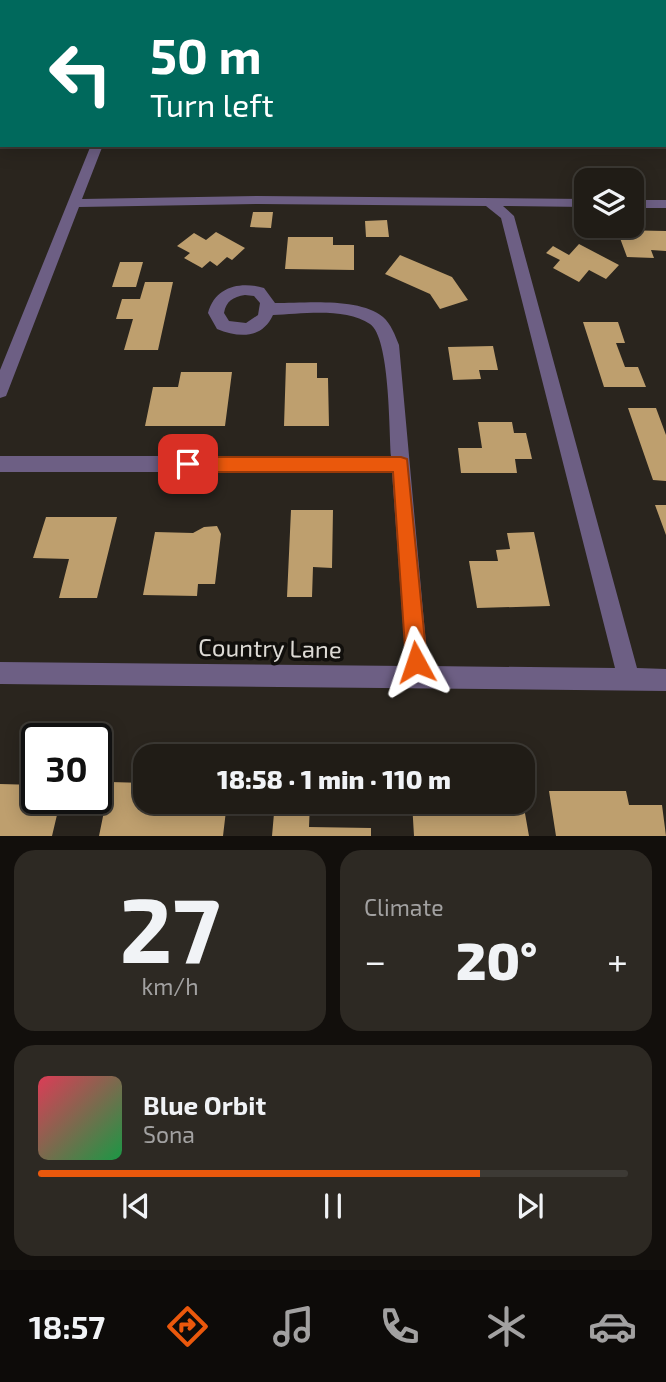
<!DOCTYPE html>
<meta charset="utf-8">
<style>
:root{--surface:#201c16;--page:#2d2923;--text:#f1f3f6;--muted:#a2a1a1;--line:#3d3a35;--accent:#ea580c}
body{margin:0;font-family:"Exo 2",sans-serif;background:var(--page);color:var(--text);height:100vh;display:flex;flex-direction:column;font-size:26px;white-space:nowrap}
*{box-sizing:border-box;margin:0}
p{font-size:23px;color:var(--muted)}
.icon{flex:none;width:38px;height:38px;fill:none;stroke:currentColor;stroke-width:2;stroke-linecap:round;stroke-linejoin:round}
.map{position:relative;height:836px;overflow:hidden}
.details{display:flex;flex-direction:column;gap:14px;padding:14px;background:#120f0c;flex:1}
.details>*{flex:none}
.top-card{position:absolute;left:0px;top:0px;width:667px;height:147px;box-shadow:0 4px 18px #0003,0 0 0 2px var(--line);background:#00695c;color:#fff;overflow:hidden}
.fabs{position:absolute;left:574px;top:168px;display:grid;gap:14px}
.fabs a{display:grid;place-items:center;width:70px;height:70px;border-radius:14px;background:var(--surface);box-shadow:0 4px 18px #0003,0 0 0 2px var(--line);font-size:35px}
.speed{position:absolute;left:21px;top:723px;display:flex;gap:14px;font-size:35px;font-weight:700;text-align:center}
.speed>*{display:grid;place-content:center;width:91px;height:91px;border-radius:50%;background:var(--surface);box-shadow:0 4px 18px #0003,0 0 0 2px var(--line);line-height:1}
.speed .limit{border:4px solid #111;border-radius:10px;background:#fff;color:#111}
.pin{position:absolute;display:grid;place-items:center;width:60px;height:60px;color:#fff;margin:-30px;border-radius:14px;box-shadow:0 4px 10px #0006}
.me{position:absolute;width:77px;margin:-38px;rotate:355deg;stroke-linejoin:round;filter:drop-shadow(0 0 5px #0008)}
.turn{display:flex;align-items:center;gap:24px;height:147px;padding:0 35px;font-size:32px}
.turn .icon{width:91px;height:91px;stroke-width:2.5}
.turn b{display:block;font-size:49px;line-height:60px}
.big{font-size:52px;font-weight:800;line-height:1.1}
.details .widget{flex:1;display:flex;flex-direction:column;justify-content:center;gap:10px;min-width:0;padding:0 24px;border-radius:21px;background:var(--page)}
.details .dial{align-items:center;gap:0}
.dial b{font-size:91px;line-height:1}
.song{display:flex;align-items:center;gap:21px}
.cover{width:84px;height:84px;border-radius:10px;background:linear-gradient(135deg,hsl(350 70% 55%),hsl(140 70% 35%))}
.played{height:7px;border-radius:4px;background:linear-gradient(90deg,var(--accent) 75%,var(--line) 75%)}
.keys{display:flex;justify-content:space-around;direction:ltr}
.heat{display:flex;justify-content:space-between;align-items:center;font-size:38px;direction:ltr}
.details .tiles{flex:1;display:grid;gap:14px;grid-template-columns:1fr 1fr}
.widget:last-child{grid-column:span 2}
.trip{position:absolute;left:133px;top:744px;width:402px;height:70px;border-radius:21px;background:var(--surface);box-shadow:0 4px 18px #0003,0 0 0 2px var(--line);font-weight:800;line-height:70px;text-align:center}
.tabs{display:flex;height:112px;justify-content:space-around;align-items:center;background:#0d0b09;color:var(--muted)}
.tabs .icon{width:49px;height:49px}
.tabs .current{color:var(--accent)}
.tabs b{font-size:32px;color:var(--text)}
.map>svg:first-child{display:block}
.building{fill:#be9f6e}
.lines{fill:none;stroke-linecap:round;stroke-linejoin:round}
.minor{fill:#6d5f84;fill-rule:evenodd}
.route{fill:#ea580c;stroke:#983908;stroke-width:2}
.labels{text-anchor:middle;stroke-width:7;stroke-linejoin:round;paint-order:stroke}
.near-street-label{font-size:24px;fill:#dddad5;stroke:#110f0c}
</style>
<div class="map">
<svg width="666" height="836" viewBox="0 0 666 836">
<rect width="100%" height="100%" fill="#2a251e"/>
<path class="building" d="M253 212H273L271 228 250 227Z
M387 220 389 237H366L365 221Z
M617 230 666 231V251L651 250 654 258 627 257Z
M216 232 245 248 232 260 227 257 217 266 210 261 202 268 184 258 190 253 177 246 194 233 206 240Z
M288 237H333V245H354V270L285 269Z
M579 244 619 265 606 279 589 270 579 282 553 268 560 260 546 253 553 246 569 255Z
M400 255 452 277 468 300 440 309 430 294 385 274Z
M120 262H143L136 287H112Z
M145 282H173L158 350H124L133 319H116L122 299H140Z
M583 322H618L625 343H616L625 367H638L646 387H604Z
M493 346 498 370H479L481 379 453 380 448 347Z
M286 363H317V378H328L329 426H284Z
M181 372H232L225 426H145L153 387H178Z
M628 408H656L666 435V481L653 480Z
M478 422H512L514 433H526L532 459H515L517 473H461L458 448H482Z
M655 505H666V535Z
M291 510H333L332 568 313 567 312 597H287Z
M46 517H117L97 598H59L69 559 33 558Z
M217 526 221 534 215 584H198L197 596 143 595 155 532 193 533 204 527Z
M534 532 550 606 477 608 469 561H498L496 550 510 549 507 533Z
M110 782 145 783V802H227L223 836H99Z
M0 784 37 785V798H61L52 836H0Z
M549 791H626L629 805H662L666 836H556Z
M275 802H310L309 827 371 828V836H272Z
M412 802H523L529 836H414Z"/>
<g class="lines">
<path class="minor" d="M150 0H158L149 2Z
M91 145H103L82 199 258 196 586 199V207L503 206 514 216 637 668 666 669V691L0 684V662L406 666 392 472H0V456H391C389 429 390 338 370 324 345 307 301 314 273 315 262 339 239 338 217 329L208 313C215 286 241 281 264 288L275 303C305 303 359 297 383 317 391 324 395 335 399 345L428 666 615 668 501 218 486 206 258 204 79 207 8 391 6 396 0 398V370ZM245 295 254 296 260 303 258 315 246 323 229 321 224 313C226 301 233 297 245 295Z
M632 200H666V208H632Z"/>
</g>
<path class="route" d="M188 457H401L407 459 427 662 424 670 416 673 409 670 406 662 393 472H188L182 470 180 464 182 459Z"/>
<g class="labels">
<g class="near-street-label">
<text transform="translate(270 649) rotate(1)" y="8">Country Lane</text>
</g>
</g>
</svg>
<div class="fabs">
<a><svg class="icon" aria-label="layers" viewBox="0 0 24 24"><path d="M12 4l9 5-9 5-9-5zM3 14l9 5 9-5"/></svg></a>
</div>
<div class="speed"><div class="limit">30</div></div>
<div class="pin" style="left:188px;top:464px;background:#d93025"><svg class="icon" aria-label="arrive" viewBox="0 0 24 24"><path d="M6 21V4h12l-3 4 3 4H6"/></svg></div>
<svg class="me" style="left:416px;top:662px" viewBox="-20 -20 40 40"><path d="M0-17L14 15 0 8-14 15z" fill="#ea580c" stroke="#fff" stroke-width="4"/></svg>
<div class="trip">18:58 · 1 min · 110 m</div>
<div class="top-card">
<div class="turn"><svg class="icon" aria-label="left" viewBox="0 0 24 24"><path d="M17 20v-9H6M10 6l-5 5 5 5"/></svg><div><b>50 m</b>Turn left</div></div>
</div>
</div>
<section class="details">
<div class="tiles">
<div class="widget dial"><b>27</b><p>km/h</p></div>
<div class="widget"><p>Climate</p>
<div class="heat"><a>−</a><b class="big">20°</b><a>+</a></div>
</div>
<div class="widget">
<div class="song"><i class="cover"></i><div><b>Blue Orbit</b><p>Sona</p></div></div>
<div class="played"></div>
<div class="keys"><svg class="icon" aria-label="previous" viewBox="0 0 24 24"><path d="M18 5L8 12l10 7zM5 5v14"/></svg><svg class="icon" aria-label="pause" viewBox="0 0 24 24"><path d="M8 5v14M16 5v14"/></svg><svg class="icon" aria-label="next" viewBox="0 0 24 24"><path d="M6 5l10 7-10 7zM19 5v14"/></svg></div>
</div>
</div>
</section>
<nav class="tabs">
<b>18:57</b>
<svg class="icon current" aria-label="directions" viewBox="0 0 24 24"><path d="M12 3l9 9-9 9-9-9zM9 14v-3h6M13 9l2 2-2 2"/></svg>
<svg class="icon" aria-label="music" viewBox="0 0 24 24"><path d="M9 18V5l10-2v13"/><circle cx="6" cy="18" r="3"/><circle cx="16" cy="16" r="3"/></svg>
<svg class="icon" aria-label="phone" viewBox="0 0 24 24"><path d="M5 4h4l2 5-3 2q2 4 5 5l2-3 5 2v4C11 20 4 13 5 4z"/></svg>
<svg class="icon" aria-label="climate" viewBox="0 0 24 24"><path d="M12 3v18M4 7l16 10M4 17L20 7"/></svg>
<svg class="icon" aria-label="car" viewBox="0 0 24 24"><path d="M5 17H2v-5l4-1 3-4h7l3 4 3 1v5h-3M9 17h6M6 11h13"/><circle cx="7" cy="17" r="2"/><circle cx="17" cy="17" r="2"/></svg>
</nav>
